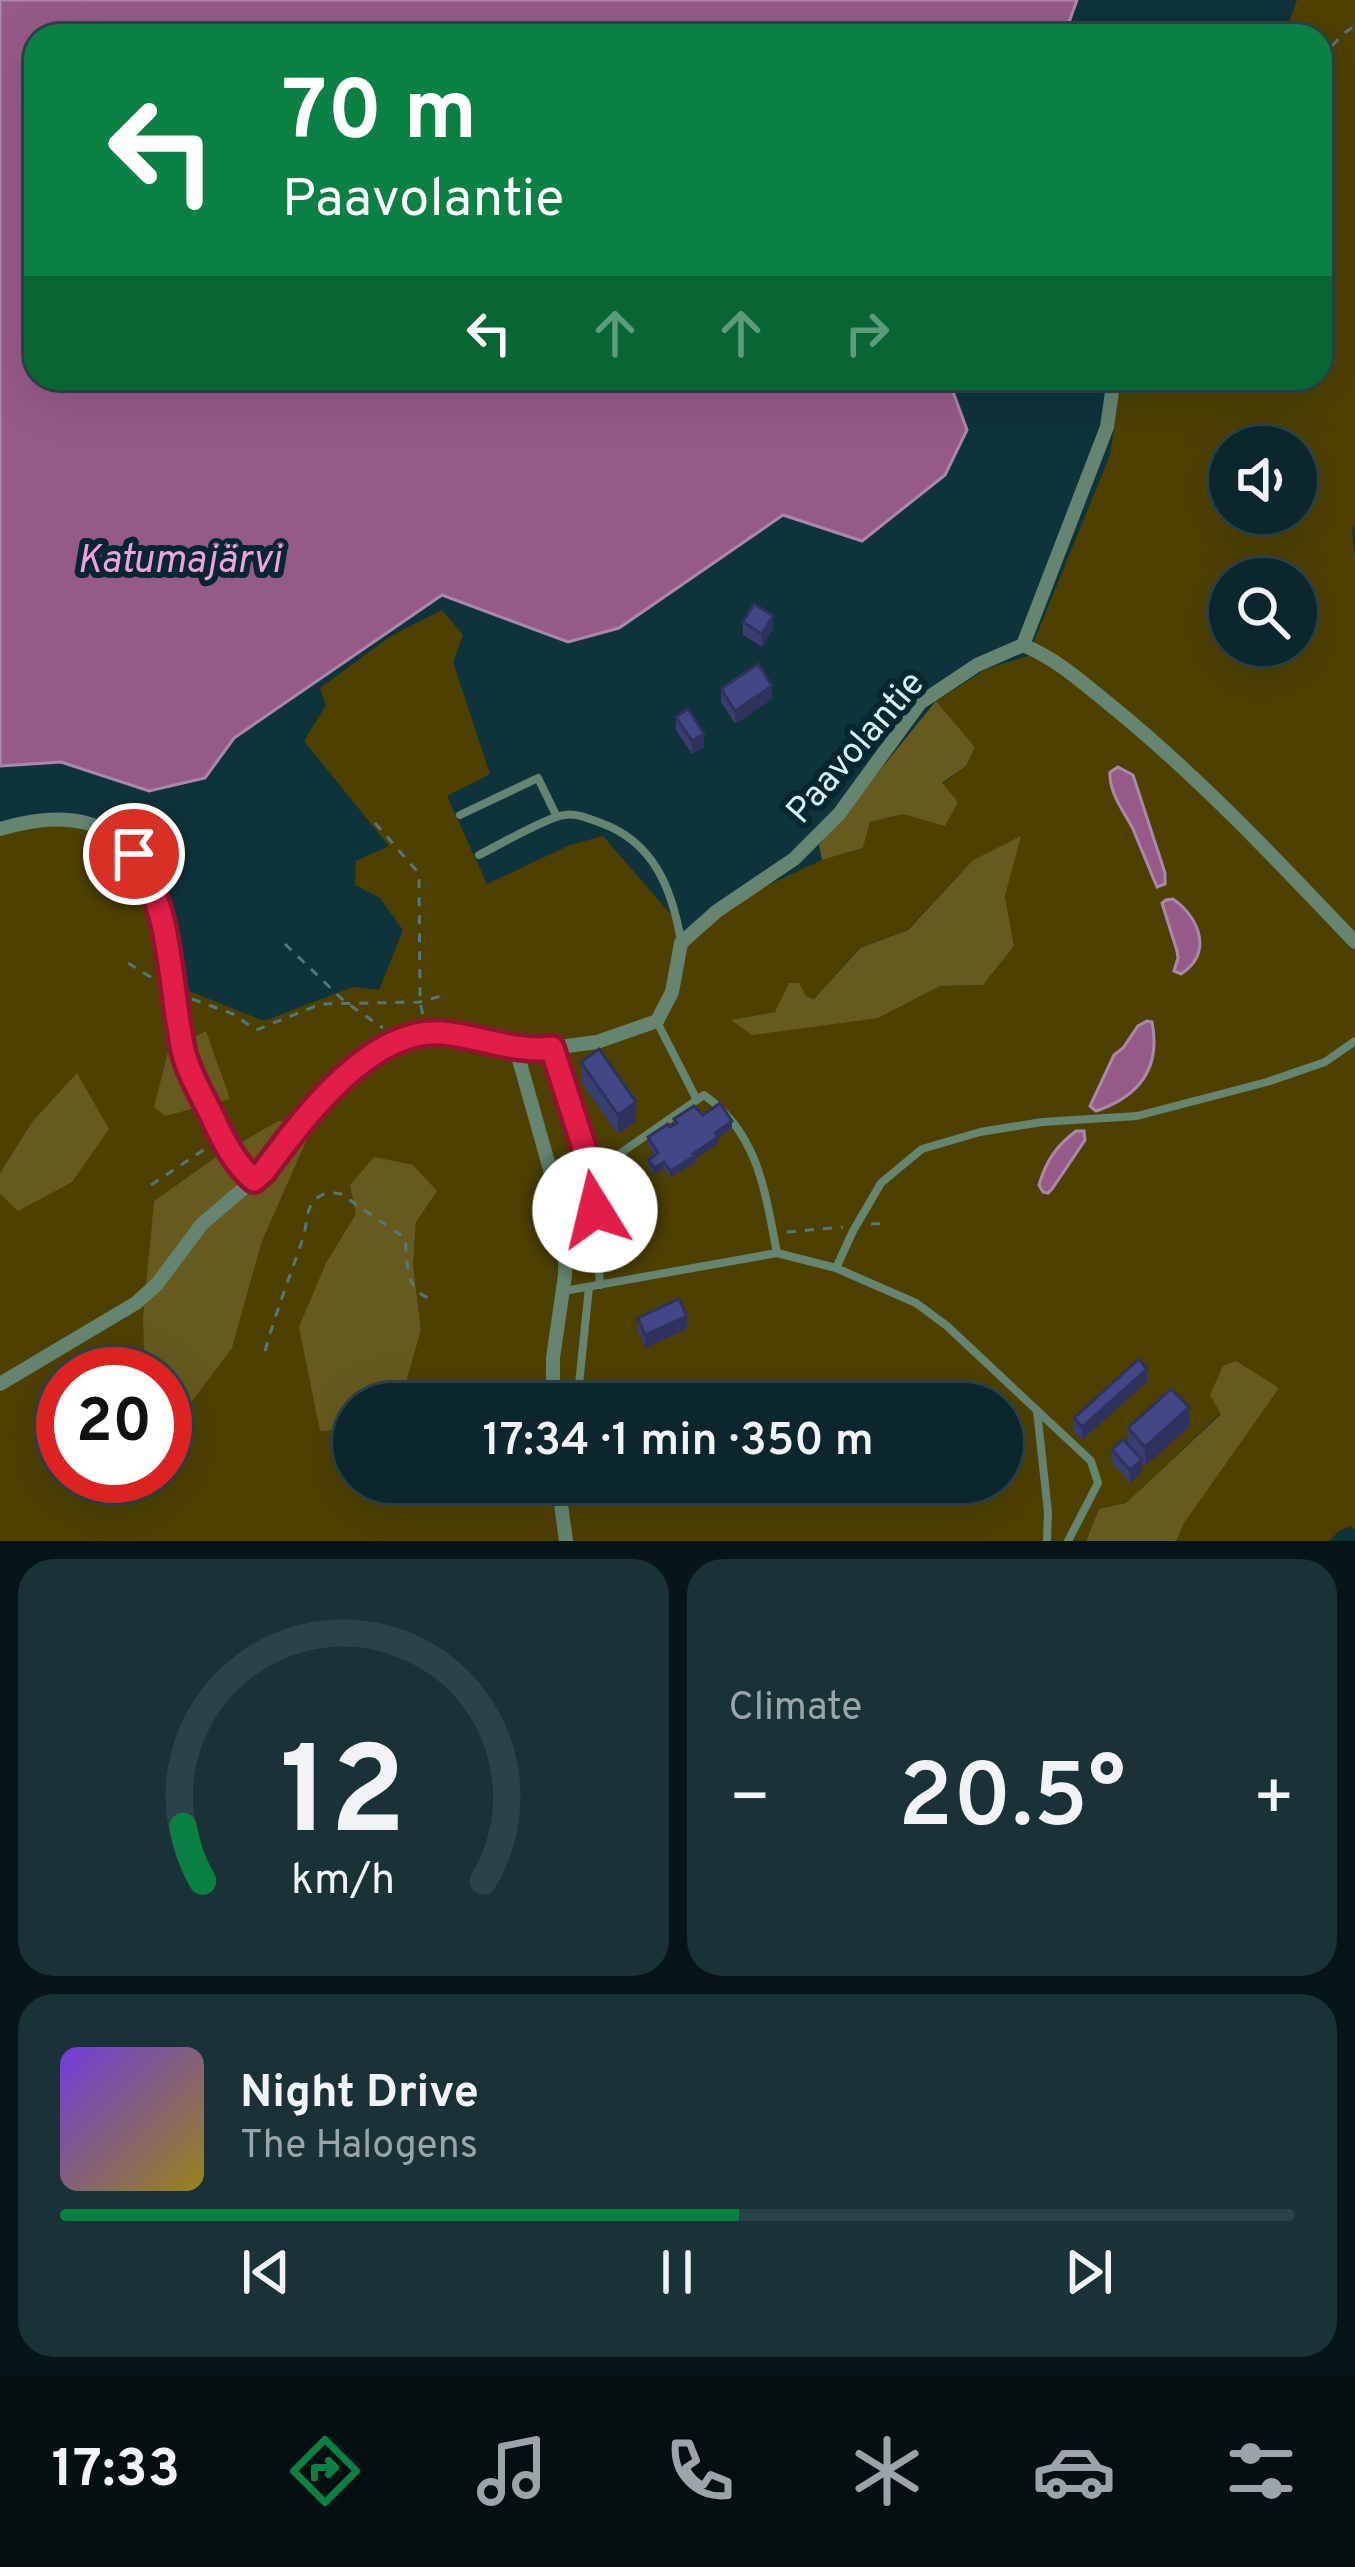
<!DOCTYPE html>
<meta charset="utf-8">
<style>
:root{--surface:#0b262c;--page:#193238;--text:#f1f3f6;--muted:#9aa5a9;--line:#2b4348;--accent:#0b8043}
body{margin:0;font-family:Overpass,sans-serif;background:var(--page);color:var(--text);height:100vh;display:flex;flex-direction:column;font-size:45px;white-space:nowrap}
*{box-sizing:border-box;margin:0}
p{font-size:39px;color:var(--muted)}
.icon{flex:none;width:66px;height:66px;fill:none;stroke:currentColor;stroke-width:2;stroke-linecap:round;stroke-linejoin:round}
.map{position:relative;height:1541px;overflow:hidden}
.side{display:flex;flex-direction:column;gap:18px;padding:18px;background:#061518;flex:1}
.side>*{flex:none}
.banner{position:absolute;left:24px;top:24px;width:1308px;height:366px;border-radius:36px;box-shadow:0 12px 48px #0002,0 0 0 3px var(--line);background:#0b8043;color:#fff;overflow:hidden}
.controls{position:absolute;left:1209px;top:426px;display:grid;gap:24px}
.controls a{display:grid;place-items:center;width:108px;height:108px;border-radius:50%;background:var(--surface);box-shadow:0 12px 48px #0002,0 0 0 3px var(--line);font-size:60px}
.speed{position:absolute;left:36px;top:1347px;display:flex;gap:24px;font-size:60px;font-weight:700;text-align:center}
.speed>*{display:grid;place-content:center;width:156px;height:156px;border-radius:50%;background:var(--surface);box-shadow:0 12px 48px #0002,0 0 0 3px var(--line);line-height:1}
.speed .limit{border:18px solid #d22;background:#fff;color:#111}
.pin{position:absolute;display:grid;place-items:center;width:102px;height:102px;color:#fff;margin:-51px;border:6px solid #fff;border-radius:50%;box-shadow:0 3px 12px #0007}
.me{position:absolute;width:132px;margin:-66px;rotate:351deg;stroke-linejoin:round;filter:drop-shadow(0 0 9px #0008)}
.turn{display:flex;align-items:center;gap:42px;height:252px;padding:0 60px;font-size:54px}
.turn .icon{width:156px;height:156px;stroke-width:2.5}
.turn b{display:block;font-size:84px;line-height:102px}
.lanes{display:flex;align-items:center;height:114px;padding:0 60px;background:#0003;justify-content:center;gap:60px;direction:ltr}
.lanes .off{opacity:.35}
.big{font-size:90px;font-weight:600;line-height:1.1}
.side .card{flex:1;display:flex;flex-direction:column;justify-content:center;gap:18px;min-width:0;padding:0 42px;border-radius:36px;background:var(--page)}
.side .dial{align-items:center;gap:0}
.dial svg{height:312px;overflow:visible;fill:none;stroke:var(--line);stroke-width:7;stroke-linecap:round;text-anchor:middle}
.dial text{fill:var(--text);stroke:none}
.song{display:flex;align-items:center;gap:36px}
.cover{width:144px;height:144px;border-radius:18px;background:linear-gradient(135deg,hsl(260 70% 55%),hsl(50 70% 35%))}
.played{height:12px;border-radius:6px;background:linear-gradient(90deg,var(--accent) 55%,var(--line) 55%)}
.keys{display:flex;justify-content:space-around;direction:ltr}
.heat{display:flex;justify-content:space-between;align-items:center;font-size:66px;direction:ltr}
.side .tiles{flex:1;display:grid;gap:18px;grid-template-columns:1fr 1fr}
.card:last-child{grid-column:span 2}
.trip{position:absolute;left:333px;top:1383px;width:690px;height:120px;border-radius:60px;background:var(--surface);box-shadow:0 12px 48px #0002,0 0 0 3px var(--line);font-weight:600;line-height:120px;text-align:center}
.tab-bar{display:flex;height:192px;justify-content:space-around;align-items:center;background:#040f12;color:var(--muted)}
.tab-bar .icon{width:84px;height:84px}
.tab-bar .current{color:var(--accent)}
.tab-bar b{font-size:54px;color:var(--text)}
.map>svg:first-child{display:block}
.green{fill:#4e4100;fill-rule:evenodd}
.forest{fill:#675a1e}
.water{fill:#965a88;stroke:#aa88ab;stroke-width:3}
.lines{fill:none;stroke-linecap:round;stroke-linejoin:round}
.path{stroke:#54767e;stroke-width:3;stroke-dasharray:9 9;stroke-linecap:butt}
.service{stroke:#658571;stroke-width:8}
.minor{stroke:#658571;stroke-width:14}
.wall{fill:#383e72}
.shaded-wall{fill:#2e325d}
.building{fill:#414885;stroke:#2e325d;stroke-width:3}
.route-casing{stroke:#92132f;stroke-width:30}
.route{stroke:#e11d48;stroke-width:21}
.labels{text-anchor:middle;stroke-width:12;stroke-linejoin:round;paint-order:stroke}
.street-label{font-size:36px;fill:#d7f4fc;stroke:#042831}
.water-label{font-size:39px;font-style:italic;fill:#f59fe0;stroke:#042831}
</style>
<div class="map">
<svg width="1355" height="1541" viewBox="0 0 1355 1541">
<rect width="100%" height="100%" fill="#0f333b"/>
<path class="green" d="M1297 0H1355V524L1352 529 1355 557V1529L1351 1526 1339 1531 1329 1541H1176L1221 1413 1126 1503 1099 1509 1086 1541H0V1194L19 1211 78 1073 32 1122 0 1173V834L40 824 77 827 114 841 145 874 174 985 264 1021 353 987 379 990 403 930 380 898 355 885 356 861 389 846 304 741 326 705 320 688 391 636 442 610 463 635 453 662 490 774 447 796 487 884 570 845 603 836 693 940 725 905 822 860 863 848 870 822 903 814 966 766 975 747 936 701 986 669 1028 656 1110 455 1121 378H1320V36H1284ZM1230 447H1296V513H1230ZM1230 579H1296V645H1230ZM1020 837 1005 896 1014 946 983 985 940 986 878 1018 733 1020 775 1012 806 996 814 999 859 948 907 930 973 860ZM281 1121 262 1241 232 1348 165 1404V1476H63V1374H150L154 1201 216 1157ZM413 1165 416 1222 413 1265 421 1330 400 1404H1002V1482H354V1429L320 1431Z"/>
<path class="forest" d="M936 701 975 747 966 766 942 783 958 802 945 826 903 814 870 822 863 848 822 860 819 845Z
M1021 836 1005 896 1014 946 983 985 940 986 878 1018 752 1035 731 1020 775 1012 789 983H799L806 996 814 999 860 948 908 930 973 860Z
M206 1031 230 1099 165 1116 154 1107 168 1052Z
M77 1073 109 1129 72 1182 18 1211 0 1194V1173L32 1122Z
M278 1121 314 1123 262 1241 232 1348 177 1421 165 1418V1374H145L143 1319 154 1201 216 1157Z
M374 1157 413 1165 437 1191 416 1222 413 1265 421 1330 400 1404H354V1429L320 1431 299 1327 326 1263 356 1214 350 1185Z
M1236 1361 1279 1388 1184 1523 1176 1541H1086L1099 1509 1126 1503 1221 1414 1210 1395 1223 1366Z"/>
<path class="water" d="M0 0H1077L1064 36H36V378H948L967 430 945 475 862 541 783 515 619 628 568 642 442 595 234 738 205 778 149 791 61 762 0 766Z
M1118 767 1133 775 1165 873V884L1157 887C1149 868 1141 848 1133 829 1124 811 1109 794 1110 772Z
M1173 899C1200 918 1213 953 1181 974L1174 971 1178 958 1177 951 1162 903 1166 900Z
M1147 1021 1152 1022C1161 1068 1140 1096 1096 1111L1090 1106 1114 1055 1123 1048 1138 1026Z
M1076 1131H1084L1085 1140 1052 1189 1048 1193 1043 1192 1039 1185C1046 1161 1056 1146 1076 1131Z"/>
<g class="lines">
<path class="path" d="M1320 59 1344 33 1355 26
M375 823 416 870 419 880 420 1002 424 1020
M285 944 344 1001 383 1028
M128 963 157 981
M192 999 233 1014 256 1030 321 1004 420 1002 441 996
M151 1185 211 1145
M871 1224 887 1223
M787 1232 843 1227
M265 1351C276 1312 290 1276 303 1238 307 1227 305 1211 314 1201 322 1192 330 1192 341 1194L405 1238C408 1263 404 1290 431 1299"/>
<path class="service" d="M460 815 538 778 557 817
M479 855C497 846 549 816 565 815 577 813 590 819 601 823 654 842 672 889 681 941
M657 1022 697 1100
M552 1049 592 1173
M551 1168 588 1159
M836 1268 853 1231 881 1183 922 1149 980 1132 1042 1122 1137 1116 1267 1082 1325 1062 1355 1041
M600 1285 592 1173 704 1095C759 1134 765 1192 777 1253
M564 1291 777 1253 836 1268 916 1303 947 1326 1091 1461 1098 1483 1068 1541
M577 1404 589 1287
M1037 1411 1048 1512 1047 1541"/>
<path class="minor" d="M1023 645 1107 427 1114 378
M0 829C139 788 160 886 176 997 179 1015 179 1034 183 1052 190 1082 230 1160 254 1180
M516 1049 566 1226 565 1275 553 1358V1404
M0 1384 136 1303 157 1284 202 1224 264 1171 318 1100 351 1072 399 1040 430 1032 448 1033 516 1049H544L597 1042 657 1021 672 992 681 943 717 911 794 859 839 814 920 703 977 665 1023 645C1059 660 1084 684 1114 708 1201 779 1278 861 1355 942
M558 1482 566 1541"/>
</g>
<path class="wall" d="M1086 378H1104L1103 385 1086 382Z
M743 622 773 629 762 647 743 635Z
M721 689 772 699 735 724 721 702Z
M676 717 704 747 692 754 676 730Z
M581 1062 636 1121 618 1134 581 1082Z
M703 1115 732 1128 718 1138V1144L695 1159V1163L670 1177 664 1168 654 1175 648 1166V1160L655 1155 648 1144V1137L674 1125V1119Z
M638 1318 687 1329 645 1348 638 1331Z
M1147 1382 1082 1440 1074 1431V1418Z
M1189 1427 1145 1466 1142 1463V1473L1130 1483 1112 1463V1450L1128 1444V1428Z"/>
<path class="shaded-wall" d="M773 616V629L762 647V634Z
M772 686V699L735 724V711Z
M704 734V747L692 754V741Z
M636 1102V1121L618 1134V1115Z
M732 1121V1128L718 1138V1144L695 1159V1163L670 1177V1171L693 1154 715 1133Z
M664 1162V1168L654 1175V1168Z
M687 1316V1329L645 1348V1335Z
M1147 1369V1382L1082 1440V1427Z
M1189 1407V1427L1145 1466V1447Z
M1142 1460V1473L1130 1483V1470Z"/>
<path class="building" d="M754 604 773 616 762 634 743 622Z
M758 664 772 686 735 711 721 689Z
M688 709 704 734 692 741 676 717Z
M599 1049 636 1102 618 1115 581 1062Z
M720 1103 732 1121 715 1133 718 1137 693 1154 695 1156 670 1171 664 1162 654 1168 648 1160 658 1153 648 1137 668 1124 670 1127 677 1123 674 1119 694 1106 703 1115Z
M679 1299 687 1316 645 1335 638 1318Z
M1139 1359 1147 1369 1082 1427 1074 1418Z
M1171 1389 1189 1407 1145 1447 1128 1428Z
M1123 1439 1142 1460 1130 1470 1112 1450Z"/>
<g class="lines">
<g class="route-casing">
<path id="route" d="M134 854C173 912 169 984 183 1050 188 1073 203 1097 213 1118 223 1141 235 1164 254 1180L264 1171C302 1120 370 1027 442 1033 479 1036 514 1053 552 1048L592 1173 595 1210"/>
</g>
<use href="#route" class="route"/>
</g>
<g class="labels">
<g class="street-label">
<text transform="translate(854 746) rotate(-49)" y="13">Paavolantie</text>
</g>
<g class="water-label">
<text x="179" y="572">Katumajärvi</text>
</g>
</g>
</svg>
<div class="controls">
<a><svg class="icon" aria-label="sound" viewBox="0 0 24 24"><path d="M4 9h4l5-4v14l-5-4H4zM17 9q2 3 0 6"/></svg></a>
<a><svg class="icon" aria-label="search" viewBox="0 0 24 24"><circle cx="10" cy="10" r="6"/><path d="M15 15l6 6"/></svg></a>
</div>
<div class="speed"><div class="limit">20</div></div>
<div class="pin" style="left:134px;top:854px;background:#d93025"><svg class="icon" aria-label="arrive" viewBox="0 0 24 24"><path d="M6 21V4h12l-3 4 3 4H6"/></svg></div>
<svg class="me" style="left:595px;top:1210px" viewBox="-20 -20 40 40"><circle r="19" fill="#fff"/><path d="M0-13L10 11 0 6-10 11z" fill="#e11d48"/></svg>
<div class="trip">17:34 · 1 min · 350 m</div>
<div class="banner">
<div class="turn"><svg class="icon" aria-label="left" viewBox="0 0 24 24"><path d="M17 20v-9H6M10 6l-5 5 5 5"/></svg><div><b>70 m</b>Paavolantie</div></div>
<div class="lanes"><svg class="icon" aria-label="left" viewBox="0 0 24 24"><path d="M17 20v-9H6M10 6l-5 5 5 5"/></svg><svg class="icon off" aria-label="ahead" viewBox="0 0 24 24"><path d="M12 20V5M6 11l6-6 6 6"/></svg><svg class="icon off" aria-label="ahead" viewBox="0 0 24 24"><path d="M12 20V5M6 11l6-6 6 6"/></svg><svg class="icon off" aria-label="right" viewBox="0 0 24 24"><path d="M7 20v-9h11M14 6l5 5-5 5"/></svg></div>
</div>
</div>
<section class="side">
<div class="tiles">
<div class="card dial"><svg viewBox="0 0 100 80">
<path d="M14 69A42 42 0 1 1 86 69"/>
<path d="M14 69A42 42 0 0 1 9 55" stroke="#0b8043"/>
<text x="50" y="56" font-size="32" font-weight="700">12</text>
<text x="50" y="72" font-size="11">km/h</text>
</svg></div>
<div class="card"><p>Climate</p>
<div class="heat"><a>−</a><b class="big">20.5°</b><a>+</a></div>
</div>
<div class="card">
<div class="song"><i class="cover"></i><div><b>Night Drive</b><p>The Halogens</p></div></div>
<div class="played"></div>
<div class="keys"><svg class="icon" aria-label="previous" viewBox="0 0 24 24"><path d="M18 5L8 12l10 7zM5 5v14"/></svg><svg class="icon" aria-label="pause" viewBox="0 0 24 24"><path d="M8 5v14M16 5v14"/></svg><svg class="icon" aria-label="next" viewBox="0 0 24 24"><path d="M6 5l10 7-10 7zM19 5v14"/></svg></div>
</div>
</div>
</section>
<nav class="tab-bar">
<b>17:33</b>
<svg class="icon current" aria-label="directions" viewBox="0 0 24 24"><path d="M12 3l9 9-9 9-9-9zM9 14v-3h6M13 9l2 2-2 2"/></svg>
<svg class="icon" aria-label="music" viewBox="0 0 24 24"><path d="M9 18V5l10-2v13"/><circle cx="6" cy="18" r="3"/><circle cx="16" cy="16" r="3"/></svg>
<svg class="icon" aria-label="phone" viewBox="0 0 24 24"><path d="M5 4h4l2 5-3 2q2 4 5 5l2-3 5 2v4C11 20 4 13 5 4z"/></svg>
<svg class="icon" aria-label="climate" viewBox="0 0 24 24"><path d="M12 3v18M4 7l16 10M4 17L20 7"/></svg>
<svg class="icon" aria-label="car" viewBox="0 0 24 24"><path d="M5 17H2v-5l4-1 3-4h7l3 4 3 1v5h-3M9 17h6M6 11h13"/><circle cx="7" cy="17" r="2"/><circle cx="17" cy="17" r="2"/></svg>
<svg class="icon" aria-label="filters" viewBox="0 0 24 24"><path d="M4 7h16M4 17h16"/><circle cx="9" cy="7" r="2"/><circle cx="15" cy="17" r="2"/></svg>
</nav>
